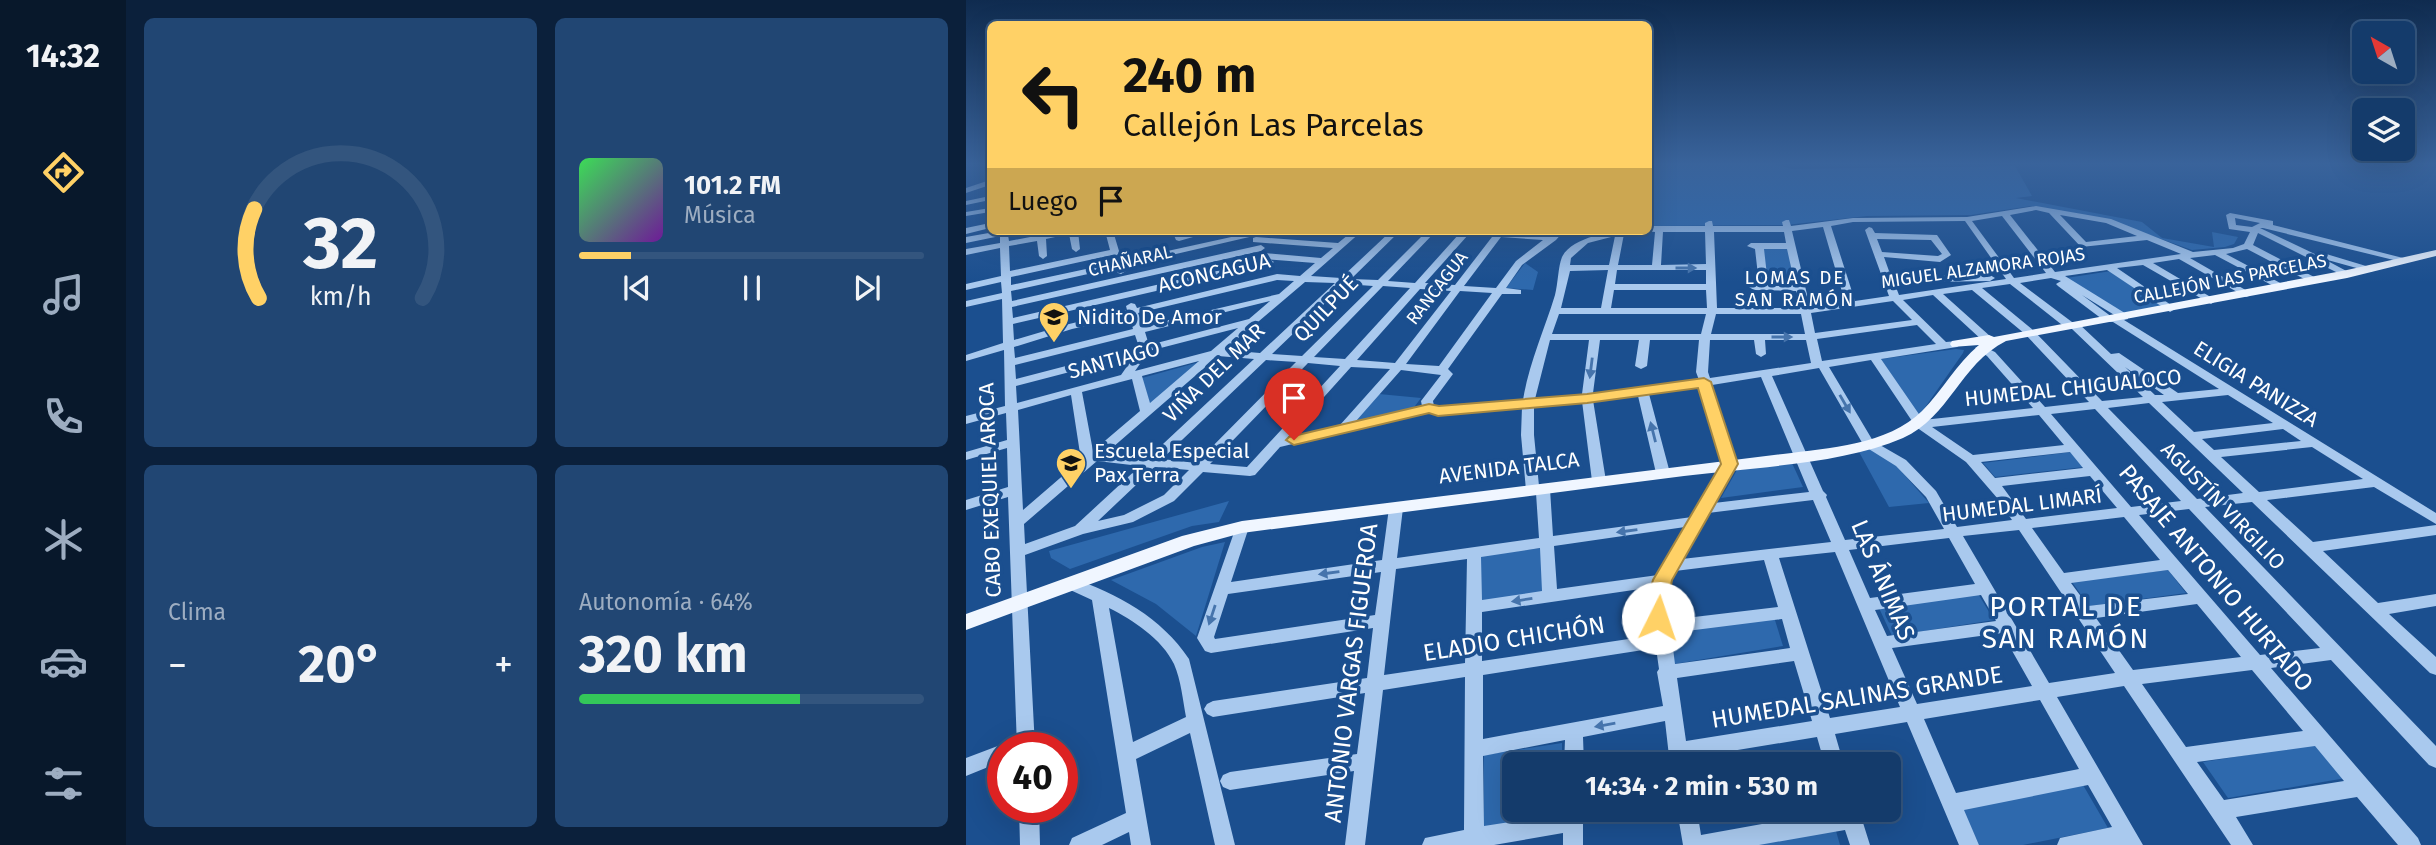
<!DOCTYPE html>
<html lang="es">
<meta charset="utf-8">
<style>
:root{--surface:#143b6b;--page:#214673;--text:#f1f3f6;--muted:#9dadc1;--line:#33557e;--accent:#ffd166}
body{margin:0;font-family:"Fira Sans",sans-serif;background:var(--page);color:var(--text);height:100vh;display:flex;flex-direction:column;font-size:26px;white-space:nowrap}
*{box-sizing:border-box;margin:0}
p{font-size:23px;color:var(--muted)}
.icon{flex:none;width:38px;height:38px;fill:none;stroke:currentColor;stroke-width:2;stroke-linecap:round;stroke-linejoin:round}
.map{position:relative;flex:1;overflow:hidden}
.sheet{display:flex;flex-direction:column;gap:18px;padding:18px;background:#0b203b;width:840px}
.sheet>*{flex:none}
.hud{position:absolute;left:21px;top:21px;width:665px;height:214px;border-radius:10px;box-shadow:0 7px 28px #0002,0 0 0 2px var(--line);background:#ffd166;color:#111;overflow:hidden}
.needle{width:46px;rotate:321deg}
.fabs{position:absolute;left:1386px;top:21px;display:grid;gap:14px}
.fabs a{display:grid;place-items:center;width:63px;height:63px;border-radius:10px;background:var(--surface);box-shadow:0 7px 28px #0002,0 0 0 2px var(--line);font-size:35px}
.speed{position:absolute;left:21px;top:732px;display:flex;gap:14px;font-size:35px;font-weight:700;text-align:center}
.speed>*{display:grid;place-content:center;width:91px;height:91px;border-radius:50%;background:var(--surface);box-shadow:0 7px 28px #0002,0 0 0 2px var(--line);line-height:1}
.speed .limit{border:10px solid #d22;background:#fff;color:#111}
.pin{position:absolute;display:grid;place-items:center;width:60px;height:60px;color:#fff;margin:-72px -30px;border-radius:50% 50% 50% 0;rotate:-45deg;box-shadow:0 0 7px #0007}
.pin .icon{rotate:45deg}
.me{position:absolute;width:77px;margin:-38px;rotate:4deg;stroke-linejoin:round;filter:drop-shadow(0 0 5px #0008)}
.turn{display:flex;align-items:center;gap:24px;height:147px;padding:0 21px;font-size:32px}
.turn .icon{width:91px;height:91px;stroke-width:2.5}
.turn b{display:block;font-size:49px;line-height:60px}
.then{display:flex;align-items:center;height:66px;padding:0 21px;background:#0003;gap:14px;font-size:26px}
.big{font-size:52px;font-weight:700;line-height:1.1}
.sheet .card{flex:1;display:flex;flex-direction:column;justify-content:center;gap:10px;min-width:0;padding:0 24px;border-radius:10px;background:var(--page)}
.sheet .dial{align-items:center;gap:0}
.dial svg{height:182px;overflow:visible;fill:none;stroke:var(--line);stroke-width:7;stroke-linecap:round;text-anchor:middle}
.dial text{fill:var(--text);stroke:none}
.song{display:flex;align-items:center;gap:21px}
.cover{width:84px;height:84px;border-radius:10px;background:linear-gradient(135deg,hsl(130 70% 55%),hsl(280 70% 35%))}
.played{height:7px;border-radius:4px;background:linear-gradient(90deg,var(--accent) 15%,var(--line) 15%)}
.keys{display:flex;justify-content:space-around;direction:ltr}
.heat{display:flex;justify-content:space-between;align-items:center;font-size:38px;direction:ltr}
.charge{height:10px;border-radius:5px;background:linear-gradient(90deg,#34c759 64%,var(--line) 0)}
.sheet .tiles{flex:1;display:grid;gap:18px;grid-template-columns:repeat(2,1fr)}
.trip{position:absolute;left:536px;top:752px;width:399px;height:70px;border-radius:10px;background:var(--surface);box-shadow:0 7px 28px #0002,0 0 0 2px var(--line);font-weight:700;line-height:70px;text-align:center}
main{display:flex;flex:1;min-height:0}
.tabs{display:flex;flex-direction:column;width:126px;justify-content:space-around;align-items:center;background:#08182b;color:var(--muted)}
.tabs .icon{width:49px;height:49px}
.tabs .selected{color:var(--accent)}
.tabs b{font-size:32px;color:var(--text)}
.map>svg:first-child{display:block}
.green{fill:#2e69ad}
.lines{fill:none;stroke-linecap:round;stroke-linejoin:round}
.minor{fill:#a9c9ee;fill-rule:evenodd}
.major{fill:#f0f6ff;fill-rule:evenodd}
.oneway{fill:#4674ac}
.route{fill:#ffd166;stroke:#a68842;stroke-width:2}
.labels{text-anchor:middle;stroke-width:7;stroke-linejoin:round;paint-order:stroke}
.far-street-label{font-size:18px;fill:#fff;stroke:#1b4f8f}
.far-neighbourhood-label{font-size:19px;letter-spacing:2px;fill:#fff;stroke:#1b4f8f}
.street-label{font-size:21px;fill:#fff;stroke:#1b4f8f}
.poi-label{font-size:21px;fill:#fff;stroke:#1b4f8f;text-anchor:start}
.near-street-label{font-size:24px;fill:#fff;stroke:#1b4f8f}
.near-neighbourhood-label{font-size:28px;letter-spacing:2px;fill:#fff;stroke:#1b4f8f}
</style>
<main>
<nav class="tabs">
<b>14:32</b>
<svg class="icon selected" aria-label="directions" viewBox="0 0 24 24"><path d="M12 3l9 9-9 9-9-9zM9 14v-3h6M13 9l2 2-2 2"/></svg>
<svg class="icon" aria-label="music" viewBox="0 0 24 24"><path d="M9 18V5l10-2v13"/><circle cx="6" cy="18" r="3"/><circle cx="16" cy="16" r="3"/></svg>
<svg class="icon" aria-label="phone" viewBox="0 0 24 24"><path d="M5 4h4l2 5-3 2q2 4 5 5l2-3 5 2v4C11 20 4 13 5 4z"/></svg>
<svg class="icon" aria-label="climate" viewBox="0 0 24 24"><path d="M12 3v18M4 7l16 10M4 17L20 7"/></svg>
<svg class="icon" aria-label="car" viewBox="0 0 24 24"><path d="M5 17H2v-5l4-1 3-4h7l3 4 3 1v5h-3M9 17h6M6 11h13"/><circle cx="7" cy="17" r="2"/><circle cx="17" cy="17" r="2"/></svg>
<svg class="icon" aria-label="filters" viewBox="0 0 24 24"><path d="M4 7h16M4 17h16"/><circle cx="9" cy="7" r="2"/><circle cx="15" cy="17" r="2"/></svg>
</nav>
<section class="sheet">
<div class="tiles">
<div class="card dial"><svg viewBox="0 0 100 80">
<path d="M14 69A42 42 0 1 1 86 69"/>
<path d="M14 69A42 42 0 0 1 12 30" stroke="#ffd166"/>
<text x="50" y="56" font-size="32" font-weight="700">32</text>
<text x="50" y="72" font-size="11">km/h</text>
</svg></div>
<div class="card">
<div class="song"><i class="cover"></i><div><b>101.2 FM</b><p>Música</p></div></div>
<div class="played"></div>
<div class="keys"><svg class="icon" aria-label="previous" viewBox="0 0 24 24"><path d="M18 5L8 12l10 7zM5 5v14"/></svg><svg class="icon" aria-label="pause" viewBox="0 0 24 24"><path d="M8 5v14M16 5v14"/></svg><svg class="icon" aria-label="next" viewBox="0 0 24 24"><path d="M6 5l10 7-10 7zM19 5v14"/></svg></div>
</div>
<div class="card"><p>Clima</p>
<div class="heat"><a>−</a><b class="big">20°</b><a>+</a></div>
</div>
<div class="card"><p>Autonomía · 64%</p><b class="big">320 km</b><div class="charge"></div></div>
</div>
</section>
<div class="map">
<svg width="1470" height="845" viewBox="0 0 1470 845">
<rect width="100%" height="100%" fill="#1b4f8f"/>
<path class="green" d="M682 164H809L826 169 1049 166 1066 196 1050 198 1176 222 1196 238 1248 247 1246 232 1272 237 1268 244 1259 247 1226 250 1136 218 1065 206 1005 215 901 216 820 225 683 226Z
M796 248H822L828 285H801Z
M559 263 572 272 567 290 540 288Z
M1145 271 1188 297 1195 307 1158 315 1100 278Z
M990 349 998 350 997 353 953 416 915 359Z
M237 361 184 404 176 378Z
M413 394 455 398 446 410 384 426Z
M909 449 929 464 963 503 923 507 892 450Z
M1105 452 1118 467 1029 477 1017 463Z
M826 463 837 487 755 498 771 470Z
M263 501 253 522 226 526 104 569 85 558 83 551Z
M259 542 230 636 190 604 145 580 236 547Z
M576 548 579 593 514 602 515 556Z
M1202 570 1220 593 1123 606 1106 582Z
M1011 592 1028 620 926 636 913 608Z
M808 617 817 646 708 664 702 633Z
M596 743V765H548V810H595V815L518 827V755Z
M1351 744 1380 778 1262 798 1237 762Z
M1117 785 1142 828 1057 845H1013L996 808Z
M870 831 874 845H783Z"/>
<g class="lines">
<path class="minor" d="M21 181H24V185L0 193V188Z
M24 196V200L0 205V201Z
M1070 206 1145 219 1227 252 1267 248 1278 244 1284 232 1263 229 1260 215 1264 213 1307 221V225L1445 260 1440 263 1297 228H1294L1353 256 1357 253 1410 269 1405 272 1358 259 1386 274 1381 277 1378 276 1292 233 1287 245 1352 279V283H1346L1281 249 1260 254 1318 285V289L1315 290 1249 255 1224 258 1283 292V296L1280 297 1213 259 1187 263 1248 299 1250 301 1245 304 1177 265 1151 268 1208 307 1209 309 1204 312 1141 270 1099 276 1162 315V319L1158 320 1470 513V524L1408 487 1301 500 1347 542 1470 525V535L1357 551 1412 603 1470 594V606L1423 614 1470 657V675L1464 673 1286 502 1239 507 1470 746V768L1463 765 1365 660 1305 668 1452 838 1455 845H1432L1391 797 1270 817 1287 845H1265L1158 686 1091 697 1177 845H1091L1094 838 1146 827 1122 785 998 810 1013 845H993L941 722 869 734 878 765H859L851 737 723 758V765H704L699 721 617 737 618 765H598L599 740 517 756 518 826 597 814V810H617V845H597V833L528 845H456L459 838 498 830 499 677 417 690 399 845H379L388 771 264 790 257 787 254 781 257 775 264 772 391 754 399 693 247 717 241 714 238 709 241 704 247 701 401 678 407 628 245 653 239 651 231 638 271 524H281L283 527 265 582 416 560 423 508 425 505H435L437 508 431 558 573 538 570 493H562L560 490 555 435 556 407 473 415 463 412 376 434 373 433 314 447 289 475 284 476 237 472 208 501 167 522 117 534 59 555 69 747H51L42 497 0 510V500L42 487 41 448 0 460V452L41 440 40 413 0 424V416L39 406 38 350 0 361V355L37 343 36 299 0 307V301L36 293 35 282 0 290V284L35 276 34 248 0 255V249L34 243V236L0 243V237L34 231H52L42 235 43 241 95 231H112L114 249 110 252 106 249 103 234 80 239 81 256 77 259 73 256 71 241 43 246 44 271 144 250 139 231H147L156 261 288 232 292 235 158 266 160 271 155 274 152 273 149 268 45 291 46 301 295 245 299 248 295 251 46 307 47 318 303 259 308 262 303 265 47 324 48 340 99 325 161 310 160 306 165 303 169 304 171 308 311 274 334 276 349 263 299 259 295 256 299 253 355 258 367 248 287 242V238L290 237 372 243 387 231H396L345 276 375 278 425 231H434L385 279 412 280 461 231H470L422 281 449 283 493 234H480L476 231H539L538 232 583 235 589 231H598L590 240 556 265 540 288 555 290V294H536L482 369 487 374 467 401 468 406 474 407 557 400C563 363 578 331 589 295 592 284 592 267 596 257 606 237 645 231 665 231L658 234 652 265H686L689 232 680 231H682V226H739V223L743 221H746L747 226H817L816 222 820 220H823L825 226 887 218 1001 217ZM1070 210 1083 213 1115 247 1181 240 1215 254 1089 272 1044 215ZM1094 215 1140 223 1171 236 1120 242ZM1036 216 1080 273 1048 278 1006 221ZM1269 218 1294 223 1286 227 1270 225ZM999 221 1040 279 933 295 926 277 957 282 1024 281 1029 278 1024 275 957 276 923 271 918 257 974 262 985 255 971 235 909 233 906 228 903 227 899 230 923 296 889 301 865 226 887 222ZM857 227 879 302 844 307 826 231ZM697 232H739L740 264 695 265ZM748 232H818L820 243H785L781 246 789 249 793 284 785 285 783 287 788 290 830 291 834 308H751ZM502 235 526 237 489 285 459 283ZM649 236 643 265H604L605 258 622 243ZM535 237 577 240 550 261 530 288 498 286ZM911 239 965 240 976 254 972 256 916 252ZM798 249H821L829 285 802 284ZM146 255 148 263 45 285V277ZM642 270 635 308H595L604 271ZM651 270H740V284H649ZM1085 278 1095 281 1090 284 1092 286 1140 322H1147L1253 389 1212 393 1153 353 1145 354 1112 323 1106 322 1054 283ZM311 280 328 281 313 294 177 326 172 313ZM339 282 369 283 294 353 259 350ZM379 284 407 286 336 356 306 354ZM1044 284 1100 328 1106 329 1177 397 1136 401 1067 330 1016 288ZM417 286 444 288 379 359 348 357ZM454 289 485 291 429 363 391 360ZM648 290H740L741 308H645ZM1006 290 1059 334 1123 402 1079 407 1029 352 1014 345 1009 348 1021 356 1067 408 957 420 915 359 991 347 996 344 991 341 980 342 937 300 967 295 1017 341H1025L1026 339 1025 337 977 294ZM494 291 526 293 473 366 440 364ZM1116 295 1150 316 1146 317ZM304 301 283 319 183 345 179 332ZM927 301 946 320 849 333 845 313ZM593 314H740L735 334H586ZM750 314H835L839 334H745ZM163 316 167 329 49 358 48 347 106 329ZM951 325 970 344 856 361 851 339ZM272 328 245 351 169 371 183 351ZM169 335 173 347 50 379 49 365ZM584 340H623L616 394 569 399ZM634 340H673L669 366 675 369 681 366 684 340H733L730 372 733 380 677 389 627 393ZM744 340H788L790 354 795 357 800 354 799 340H840L845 363 744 378 742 372ZM169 355 155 375 51 403 50 386ZM252 356 288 359 182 458 139 454ZM300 360 330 362 230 463 196 459ZM905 360 950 427 1000 462 1032 499 1046 520 991 527 970 491 940 460 907 441 863 367ZM233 361 184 403 176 376ZM342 363 374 366 281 467 244 464ZM385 367 424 369 374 425 322 437ZM1159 367 1198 395H1189ZM853 368 898 446 930 466 960 497 978 529 879 540 860 497 861 495 857 491 806 376ZM435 370 475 375 455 401 456 406 390 421ZM795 377 843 492 748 503 770 465 746 385ZM166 379 174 411 127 451 116 392ZM734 387 756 465 733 505 728 509 729 511 726 517 587 536 584 489 582 486H573L568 435V406L616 401 626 481 633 485 640 481 627 400 672 396 690 473 697 477 704 473 683 394ZM105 395 115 460 57 510 52 410ZM1262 395 1307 423 1228 432 1196 402ZM1183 403 1277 493 1231 499 1142 408ZM1129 409 1215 501 1165 507 1085 414ZM1073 415 1098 445 1007 455 966 427ZM1317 429 1335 441 1248 450 1236 439ZM1346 447 1397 479 1293 492 1255 457ZM1104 452 1117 468 1029 478 1015 462ZM131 461 174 466 109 526 59 544 58 524ZM189 467 223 470 198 495 158 515 132 521ZM1124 476 1151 508 1060 519 1036 486ZM847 500 865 542 716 559 742 513ZM1223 509 1354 648 1294 655 1173 515ZM1158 517 1194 560 1098 573 1066 528ZM719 527 692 575 591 589 588 546ZM1053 530 1149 673 1083 683 997 536ZM983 538 1009 584 904 598 883 550ZM574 548 576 591 516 600 515 557ZM869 552 934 707 864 718 813 558ZM501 559 499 663 418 675 430 569ZM798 560 812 607 703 620 700 598 709 571ZM1202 570 1222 594 1122 606 1105 583ZM415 572 409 615 249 639 248 637 262 594ZM688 587 684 598 687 625 686 628 689 635 516 661V612ZM1015 595 1030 621 921 636 909 610ZM1231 604 1275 657 1167 670 1130 618ZM816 619 824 648 709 664 705 633ZM1036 633 1066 686 951 704 926 648ZM690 648 693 669 691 672 697 706 517 739V675ZM828 661 846 721 720 741 711 678ZM1286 670 1337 731 1220 747 1176 684ZM1074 700 1113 769 990 793 958 719ZM1349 746 1378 781 1258 800 1231 762Z
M24 208V212L0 216V212Z
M24 223V228L0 234V228Z
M206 231H214L216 235 233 231H248L213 241 210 240Z
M105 578C151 593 196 618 223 659L269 845H249L224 733 170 759 185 845H165L163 832 136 845H103L106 838 160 813 126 600 100 588 97 584 100 580ZM143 608C167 620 196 639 208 664 215 680 217 701 220 717L167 742Z
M37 744 44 747H37V761L0 776V758Z
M53 807H73L74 845H54Z
M711 810H731L735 835 873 810H893L904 845H884L879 830 793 845H717Z"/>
<path class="major" d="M1470 250V256L1381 278 1040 341C993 365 984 417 937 438 874 465 786 467 718 476 571 495 423 514 276 533L228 546 0 630V614L216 536 276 521 817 454C862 448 922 445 956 411 977 390 990 364 1013 345L986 347 984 344 986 341 1023 335 1028 337 1381 270Z"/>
</g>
<defs><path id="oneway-solid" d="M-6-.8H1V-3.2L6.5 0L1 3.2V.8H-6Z" transform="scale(1.75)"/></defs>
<g class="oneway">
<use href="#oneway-solid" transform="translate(720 268)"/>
<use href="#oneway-solid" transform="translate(816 337)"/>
<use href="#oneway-solid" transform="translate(625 368) rotate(97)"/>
<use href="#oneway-solid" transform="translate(879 404) rotate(60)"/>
<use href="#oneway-solid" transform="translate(687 432) rotate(-104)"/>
<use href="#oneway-solid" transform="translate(661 531) rotate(172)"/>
<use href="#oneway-solid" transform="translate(363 573) rotate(172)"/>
<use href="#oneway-solid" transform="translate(556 600) rotate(171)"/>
<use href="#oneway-solid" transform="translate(246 615) rotate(108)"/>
<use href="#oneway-solid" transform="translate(639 725) rotate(170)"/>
</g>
<linearGradient id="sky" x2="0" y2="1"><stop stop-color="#0f2b4f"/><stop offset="0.58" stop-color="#39639b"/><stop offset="1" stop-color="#39639b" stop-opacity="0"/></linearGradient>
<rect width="1470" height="282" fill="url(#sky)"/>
<path class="route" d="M738 378 745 382 772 464 706 580C703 593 705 614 700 624H685C678 610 683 594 687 580L755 464 732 388 621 403 472 416 463 413 328 445 320 440 323 437 463 404 473 406 621 394Z"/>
<defs>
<g id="school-pin" transform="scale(1.575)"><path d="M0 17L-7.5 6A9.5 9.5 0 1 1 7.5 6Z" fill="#ffd166" stroke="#1b4f8f"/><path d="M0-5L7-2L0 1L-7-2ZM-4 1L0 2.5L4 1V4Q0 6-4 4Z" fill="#111"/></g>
</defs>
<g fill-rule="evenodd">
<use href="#school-pin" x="88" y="317"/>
<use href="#school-pin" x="105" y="463"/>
</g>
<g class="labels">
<g class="far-street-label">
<text transform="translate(164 261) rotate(-13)" y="6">CHAÑARAL</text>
<text transform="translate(1017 268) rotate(-8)" y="6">MIGUEL ALZAMORA ROJAS</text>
<text transform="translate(1264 279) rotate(-11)" y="6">CALLEJÓN LAS PARCELAS</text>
<text transform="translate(471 288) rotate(-52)" y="6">RANCAGUA</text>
</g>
<g class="far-neighbourhood-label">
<text x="829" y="284">LOMAS DE<tspan x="829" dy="22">SAN RAMÓN</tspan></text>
</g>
<g class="street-label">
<text transform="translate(248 273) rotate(-13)" y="7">ACONCAGUA</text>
<text transform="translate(360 309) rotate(-46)" y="7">QUILPUÉ</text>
<text transform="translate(148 360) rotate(-15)" y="7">SANTIAGO</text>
<text transform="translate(248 373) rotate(-44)" y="7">VIÑA DEL MAR</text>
<text transform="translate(1290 384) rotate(32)" y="7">ELIGIA PANIZZA</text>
<text transform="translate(1107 388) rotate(-6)" y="7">HUMEDAL CHIGUALOCO</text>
<text transform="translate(543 468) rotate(-7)" y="7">AVENIDA TALCA</text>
<text transform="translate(24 490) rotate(-92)" y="7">CABO EXEQUIEL AROCA</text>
<text transform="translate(1056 505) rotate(-7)" y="7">HUMEDAL LIMARÍ</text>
<text transform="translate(1257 506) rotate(46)" y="7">AGUSTÍN VIRGILIO</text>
</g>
<g class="poi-label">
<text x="111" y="324">Nidito De Amor</text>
<text x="128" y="458">Escuela Especial<tspan x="128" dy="24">Pax Terra</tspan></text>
</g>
<g class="near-street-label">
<text transform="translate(1250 578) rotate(50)" y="8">PASAJE ANTONIO HURTADO</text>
<text transform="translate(917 580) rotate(67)" y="8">LAS ÁNIMAS</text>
<text transform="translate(548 639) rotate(-9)" y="8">ELADIO CHICHÓN</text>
<text transform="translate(385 673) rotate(-83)" y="8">ANTONIO VARGAS FIGUEROA</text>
<text transform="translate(891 697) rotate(-9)" y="8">HUMEDAL SALINAS GRANDE</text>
</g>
<g class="near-neighbourhood-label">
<text x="1100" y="616">PORTAL DE<tspan x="1100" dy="32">SAN RAMÓN</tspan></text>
</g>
</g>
</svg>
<div class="fabs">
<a><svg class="needle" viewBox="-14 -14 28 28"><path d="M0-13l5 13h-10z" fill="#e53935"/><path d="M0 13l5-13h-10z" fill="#9dadc1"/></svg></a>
<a><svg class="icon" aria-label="layers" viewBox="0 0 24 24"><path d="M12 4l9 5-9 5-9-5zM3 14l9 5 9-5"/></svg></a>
</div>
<div class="speed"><div class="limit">40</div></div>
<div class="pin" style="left:328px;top:440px;background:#d93025"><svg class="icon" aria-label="arrive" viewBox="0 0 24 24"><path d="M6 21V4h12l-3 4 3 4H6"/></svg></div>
<svg class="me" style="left:692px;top:618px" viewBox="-20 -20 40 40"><circle r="19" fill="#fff"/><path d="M0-13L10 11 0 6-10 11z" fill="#ffd166"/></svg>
<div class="trip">14:34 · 2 min · 530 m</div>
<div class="hud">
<div class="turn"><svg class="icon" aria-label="left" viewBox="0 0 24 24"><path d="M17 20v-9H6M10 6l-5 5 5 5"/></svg><div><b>240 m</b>Callejón Las Parcelas</div></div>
<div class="then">Luego<svg class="icon" aria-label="arrive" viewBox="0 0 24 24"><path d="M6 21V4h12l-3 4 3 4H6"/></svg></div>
</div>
</div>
</main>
